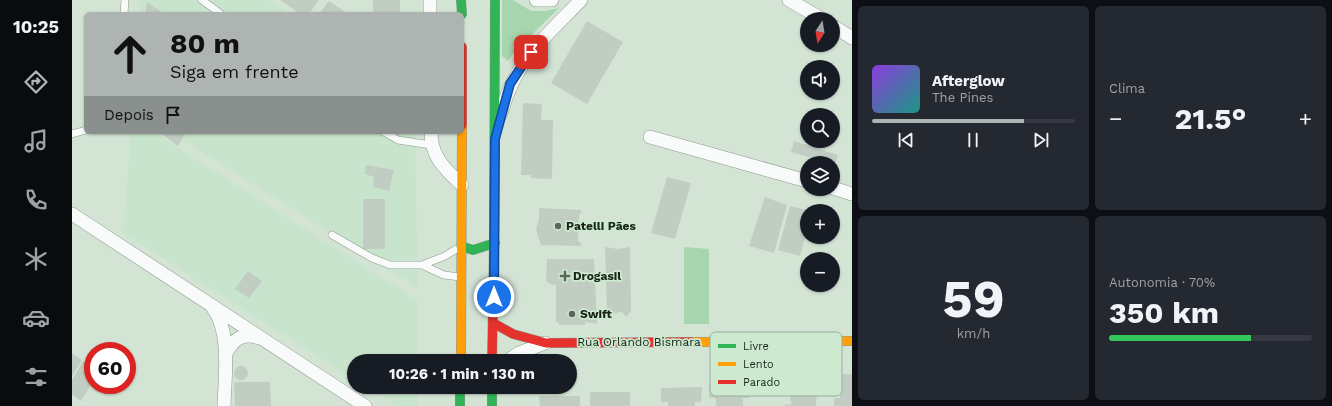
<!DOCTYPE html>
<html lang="pt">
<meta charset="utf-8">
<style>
:root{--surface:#171b24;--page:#242831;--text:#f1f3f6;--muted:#9ea1a6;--line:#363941;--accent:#adb4b1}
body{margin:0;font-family:"Work Sans",sans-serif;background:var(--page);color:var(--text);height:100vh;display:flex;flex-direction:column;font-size:15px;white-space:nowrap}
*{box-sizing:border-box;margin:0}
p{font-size:13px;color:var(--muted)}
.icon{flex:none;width:22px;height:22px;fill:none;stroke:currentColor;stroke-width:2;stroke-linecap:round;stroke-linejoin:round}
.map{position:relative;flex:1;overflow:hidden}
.details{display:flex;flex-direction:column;gap:6px;padding:6px;background:#0d0f14;width:480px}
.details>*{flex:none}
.guide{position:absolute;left:12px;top:12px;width:380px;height:122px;border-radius:6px;box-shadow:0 1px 3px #0004;background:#adb4b1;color:#111;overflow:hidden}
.needle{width:26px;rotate:192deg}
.controls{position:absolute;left:728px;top:12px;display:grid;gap:8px}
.controls a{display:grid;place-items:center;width:40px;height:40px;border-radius:50%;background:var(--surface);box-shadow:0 1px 3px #0004;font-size:20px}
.speed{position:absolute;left:12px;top:342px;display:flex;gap:8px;font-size:20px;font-weight:700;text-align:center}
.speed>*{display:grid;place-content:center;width:52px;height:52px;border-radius:50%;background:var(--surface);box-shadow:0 1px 3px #0004;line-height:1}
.speed .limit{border:6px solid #d22;background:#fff;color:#111}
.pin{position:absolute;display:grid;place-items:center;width:34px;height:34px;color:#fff;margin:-17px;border-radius:8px;box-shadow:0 2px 6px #0006}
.me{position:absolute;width:44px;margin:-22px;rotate:0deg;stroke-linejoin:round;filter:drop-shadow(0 0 3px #0008)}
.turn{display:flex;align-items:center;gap:14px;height:84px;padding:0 20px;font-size:18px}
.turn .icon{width:52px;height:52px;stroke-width:2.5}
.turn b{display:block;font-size:28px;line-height:34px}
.then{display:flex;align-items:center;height:38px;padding:0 20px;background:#0003;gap:8px;font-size:15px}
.big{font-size:30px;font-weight:700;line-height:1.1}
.details .tile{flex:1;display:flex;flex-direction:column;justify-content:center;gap:6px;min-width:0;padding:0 14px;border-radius:6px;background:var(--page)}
.details .dial{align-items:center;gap:0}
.dial b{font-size:52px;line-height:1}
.song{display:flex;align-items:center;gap:12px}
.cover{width:48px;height:48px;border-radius:6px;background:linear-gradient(135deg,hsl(270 70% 55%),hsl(170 70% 35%))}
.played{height:4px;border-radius:2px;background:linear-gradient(90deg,var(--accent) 75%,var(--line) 75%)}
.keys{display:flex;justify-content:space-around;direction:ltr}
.heat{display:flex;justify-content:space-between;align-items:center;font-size:22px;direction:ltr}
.charge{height:6px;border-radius:3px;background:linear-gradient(90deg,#34c759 70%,var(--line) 0)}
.details .tiles{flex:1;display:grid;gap:6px;grid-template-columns:repeat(2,1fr)}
.trip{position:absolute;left:275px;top:354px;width:230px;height:40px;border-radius:20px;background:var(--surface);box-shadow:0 1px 3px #0004;font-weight:700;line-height:40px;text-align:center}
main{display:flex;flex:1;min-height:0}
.dock{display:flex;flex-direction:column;width:72px;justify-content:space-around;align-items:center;background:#090b0e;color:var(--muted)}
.dock .icon{width:28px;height:28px}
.dock .on{color:var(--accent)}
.dock b{font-size:18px;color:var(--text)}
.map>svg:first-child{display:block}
.built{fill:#c9e4cc}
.green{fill:#a7d5ad}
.building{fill:#c1cdc2}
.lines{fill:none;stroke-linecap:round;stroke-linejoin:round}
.lane-casing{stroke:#8d998e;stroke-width:8}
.street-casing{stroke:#8d998e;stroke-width:14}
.fast-casing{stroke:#8d998e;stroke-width:10}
.slow-casing{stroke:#8d998e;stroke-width:10}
.jam-casing{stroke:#8d998e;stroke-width:10}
.lane{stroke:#f8fbf9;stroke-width:7}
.street{stroke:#f8fbf9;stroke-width:13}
.fast{stroke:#30b455;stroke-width:9}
.slow{stroke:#ff9f0a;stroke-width:9}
.jam{stroke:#e5322d;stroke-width:9}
.route-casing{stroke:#114b97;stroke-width:10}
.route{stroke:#1a73e8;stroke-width:7}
.poi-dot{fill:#5a675c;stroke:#cdead0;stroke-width:1.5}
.labels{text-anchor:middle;stroke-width:3.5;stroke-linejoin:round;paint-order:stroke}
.poi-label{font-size:12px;font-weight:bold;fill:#19241b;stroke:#cdead0;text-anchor:start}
.street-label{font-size:12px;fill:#19241b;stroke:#cdead0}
.key{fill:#cdead0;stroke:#97af9a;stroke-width:1}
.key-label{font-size:11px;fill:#19241b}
</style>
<main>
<nav class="dock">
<b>10:25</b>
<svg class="icon on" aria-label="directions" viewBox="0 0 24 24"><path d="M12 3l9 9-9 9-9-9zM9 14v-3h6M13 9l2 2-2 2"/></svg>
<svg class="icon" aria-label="music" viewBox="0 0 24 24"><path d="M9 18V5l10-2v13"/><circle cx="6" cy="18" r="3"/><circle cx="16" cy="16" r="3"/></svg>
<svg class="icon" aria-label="phone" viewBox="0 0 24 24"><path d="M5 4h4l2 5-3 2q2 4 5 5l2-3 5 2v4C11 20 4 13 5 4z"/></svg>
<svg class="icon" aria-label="climate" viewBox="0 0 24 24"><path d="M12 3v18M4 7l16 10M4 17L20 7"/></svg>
<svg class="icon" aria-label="car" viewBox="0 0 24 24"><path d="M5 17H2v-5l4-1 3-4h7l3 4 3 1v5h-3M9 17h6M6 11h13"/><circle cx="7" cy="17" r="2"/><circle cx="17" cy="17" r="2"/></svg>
<svg class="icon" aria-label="filters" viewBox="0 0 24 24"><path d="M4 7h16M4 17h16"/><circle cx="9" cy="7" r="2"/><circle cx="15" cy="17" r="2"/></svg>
</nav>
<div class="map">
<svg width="780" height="406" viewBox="0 0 780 406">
<rect width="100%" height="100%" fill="#d3e4d5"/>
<path class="built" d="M68 0H197L217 14H67Z
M59 132H81L345 300 346 361H282V379L51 233Z
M98 132H343L346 288Z
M295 387H346V406H325Z"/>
<path class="green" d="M430 0H441L459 11H473L487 8 442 52 436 61 430 56Z
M612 247 637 249V324H612Z"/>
<path class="building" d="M208 0H247L237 14H228Z
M301 0H328V14H301Z
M257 1 276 14H247Z
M75 2 93 14H73Z
M515 21 551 42 515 104 479 83Z
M451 103 470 104 469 120H481L480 179 459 178V175H449Z
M87 132H114L106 146Z
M722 141 766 155 763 165 719 152Z
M294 165 322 170 317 191 301 187 302 177 293 174Z
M595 177 619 183 603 239 579 233Z
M693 197 715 205 702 253 677 246Z
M291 199H313V249H291Z
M718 206 735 210V229L728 256 706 250Z
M467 208 509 210V214H507L506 242H509V246L469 245 464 229 467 219Z
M533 247 546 249 558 247 559 311 554 317 550 312 542 313 538 316 535 312Z
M475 259H522L525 324 513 322V325H488L484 321V285L478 284 474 281Z
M176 271 190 281 177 298 163 289Z
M0 353 10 360 0 376Z
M11 361 21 368V381L9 401 0 394V380Z
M162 373a7 7 0 1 1 14 0a7 7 0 1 1-14 0Z
M761 374H780V406H762V398H768V389H761Z
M711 378H752V392H745L744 406H713V404L719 405 718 392H711Z
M162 382H198L199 406H163Z
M637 384H678V398H671V406H644V398H637Z
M630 387 629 402H623V406H596V402H589V388Z
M518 392H558V406H518Z
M467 396H508V406H468Z"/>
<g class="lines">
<g class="lane-casing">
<path id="lane" d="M130 0 149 14
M52 14 53 0
M312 132 326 140 359 145
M0 134 14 130
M260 235 300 258 318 265H350L372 275 388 277
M350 265 373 256 386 248"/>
</g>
<g class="street-casing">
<path id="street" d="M358 0V14
M464 0H480
M717 0 750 19
M761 26 780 38
M429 114C442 62 473 37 509 0
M359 132C359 157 373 169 390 185
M578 137 735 181
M761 188 780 194
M0 214 293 406
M141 308C159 332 153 377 152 406
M153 355C161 340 169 332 187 338
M435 361 447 353 473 343"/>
</g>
<g class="fast-casing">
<path id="fast" d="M389 0 390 14
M389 246 401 250 423 243
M422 248 423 0
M388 387V406
M420 387V406"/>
</g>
<g class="slow-casing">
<path id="slow" d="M619 342 780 341
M389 361 390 125"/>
</g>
<g class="jam-casing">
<path id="jam" d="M390 125V47
M423 324 441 334 474 343 619 342
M420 361 422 248"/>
</g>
<use href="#lane" class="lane"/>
<use href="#street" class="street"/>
<use href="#fast" class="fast"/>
<use href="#slow" class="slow"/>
<use href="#jam" class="jam"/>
</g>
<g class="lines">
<g class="route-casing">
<path id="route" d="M422 297 423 139 438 84 459 52"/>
</g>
<use href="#route" class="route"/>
</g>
<g class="poi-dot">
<circle cx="486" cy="226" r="4"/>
<path d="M491 270h4v4h4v4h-4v4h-4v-4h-4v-4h4z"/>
<circle cx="500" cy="314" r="4"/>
</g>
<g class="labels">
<g class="poi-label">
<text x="494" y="230">Patelli Pães</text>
<text x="501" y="280">Drogasil</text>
<text x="508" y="318">Swift</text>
</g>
<g class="street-label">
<text x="567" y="346">Rua Orlando Bismara</text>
</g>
</g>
<rect x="638" y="332" width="132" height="64" rx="6" class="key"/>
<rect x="646" y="344" width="18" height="4" fill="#30b455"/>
<rect x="646" y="362" width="18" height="4" fill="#ff9f0a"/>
<rect x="646" y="380" width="18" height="4" fill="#e5322d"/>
<g class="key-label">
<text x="671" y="350">Livre</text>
<text x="671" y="368">Lento</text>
<text x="671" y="386">Parado</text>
</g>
</svg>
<div class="controls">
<a><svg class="needle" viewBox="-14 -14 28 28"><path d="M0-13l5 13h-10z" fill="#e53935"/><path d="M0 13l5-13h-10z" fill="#9ea1a6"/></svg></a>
<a><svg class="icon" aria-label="sound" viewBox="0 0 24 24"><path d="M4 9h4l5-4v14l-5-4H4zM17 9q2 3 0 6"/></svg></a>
<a><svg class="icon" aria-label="search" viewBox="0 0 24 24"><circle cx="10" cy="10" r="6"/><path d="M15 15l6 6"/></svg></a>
<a><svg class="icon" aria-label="layers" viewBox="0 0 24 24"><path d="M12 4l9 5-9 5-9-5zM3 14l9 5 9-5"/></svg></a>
<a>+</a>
<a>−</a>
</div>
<div class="speed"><div class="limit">60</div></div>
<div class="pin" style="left:459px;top:52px;background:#d93025"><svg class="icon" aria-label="arrive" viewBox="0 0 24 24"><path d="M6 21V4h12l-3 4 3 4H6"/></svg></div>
<svg class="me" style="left:422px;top:297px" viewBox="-20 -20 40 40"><circle r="17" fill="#1a73e8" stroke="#fff" stroke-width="3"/><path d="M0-11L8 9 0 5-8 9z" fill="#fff"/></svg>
<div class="trip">10:26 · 1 min · 130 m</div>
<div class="guide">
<div class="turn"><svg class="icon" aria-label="ahead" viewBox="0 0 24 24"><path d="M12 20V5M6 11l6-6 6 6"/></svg><div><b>80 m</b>Siga em frente</div></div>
<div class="then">Depois<svg class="icon" aria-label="arrive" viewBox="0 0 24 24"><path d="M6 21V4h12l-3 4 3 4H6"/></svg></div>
</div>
</div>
<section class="details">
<div class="tiles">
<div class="tile">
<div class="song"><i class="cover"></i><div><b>Afterglow</b><p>The Pines</p></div></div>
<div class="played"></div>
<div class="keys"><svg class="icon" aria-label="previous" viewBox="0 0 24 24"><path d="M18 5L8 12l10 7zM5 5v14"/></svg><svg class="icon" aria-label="pause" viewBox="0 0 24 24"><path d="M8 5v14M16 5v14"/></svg><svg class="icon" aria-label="next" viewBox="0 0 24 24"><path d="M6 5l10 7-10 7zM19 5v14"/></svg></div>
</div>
<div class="tile"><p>Clima</p>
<div class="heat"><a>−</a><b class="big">21.5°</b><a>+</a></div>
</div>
<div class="tile dial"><b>59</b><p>km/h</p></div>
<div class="tile"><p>Autonomia · 70%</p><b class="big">350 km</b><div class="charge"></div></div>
</div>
</section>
</main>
